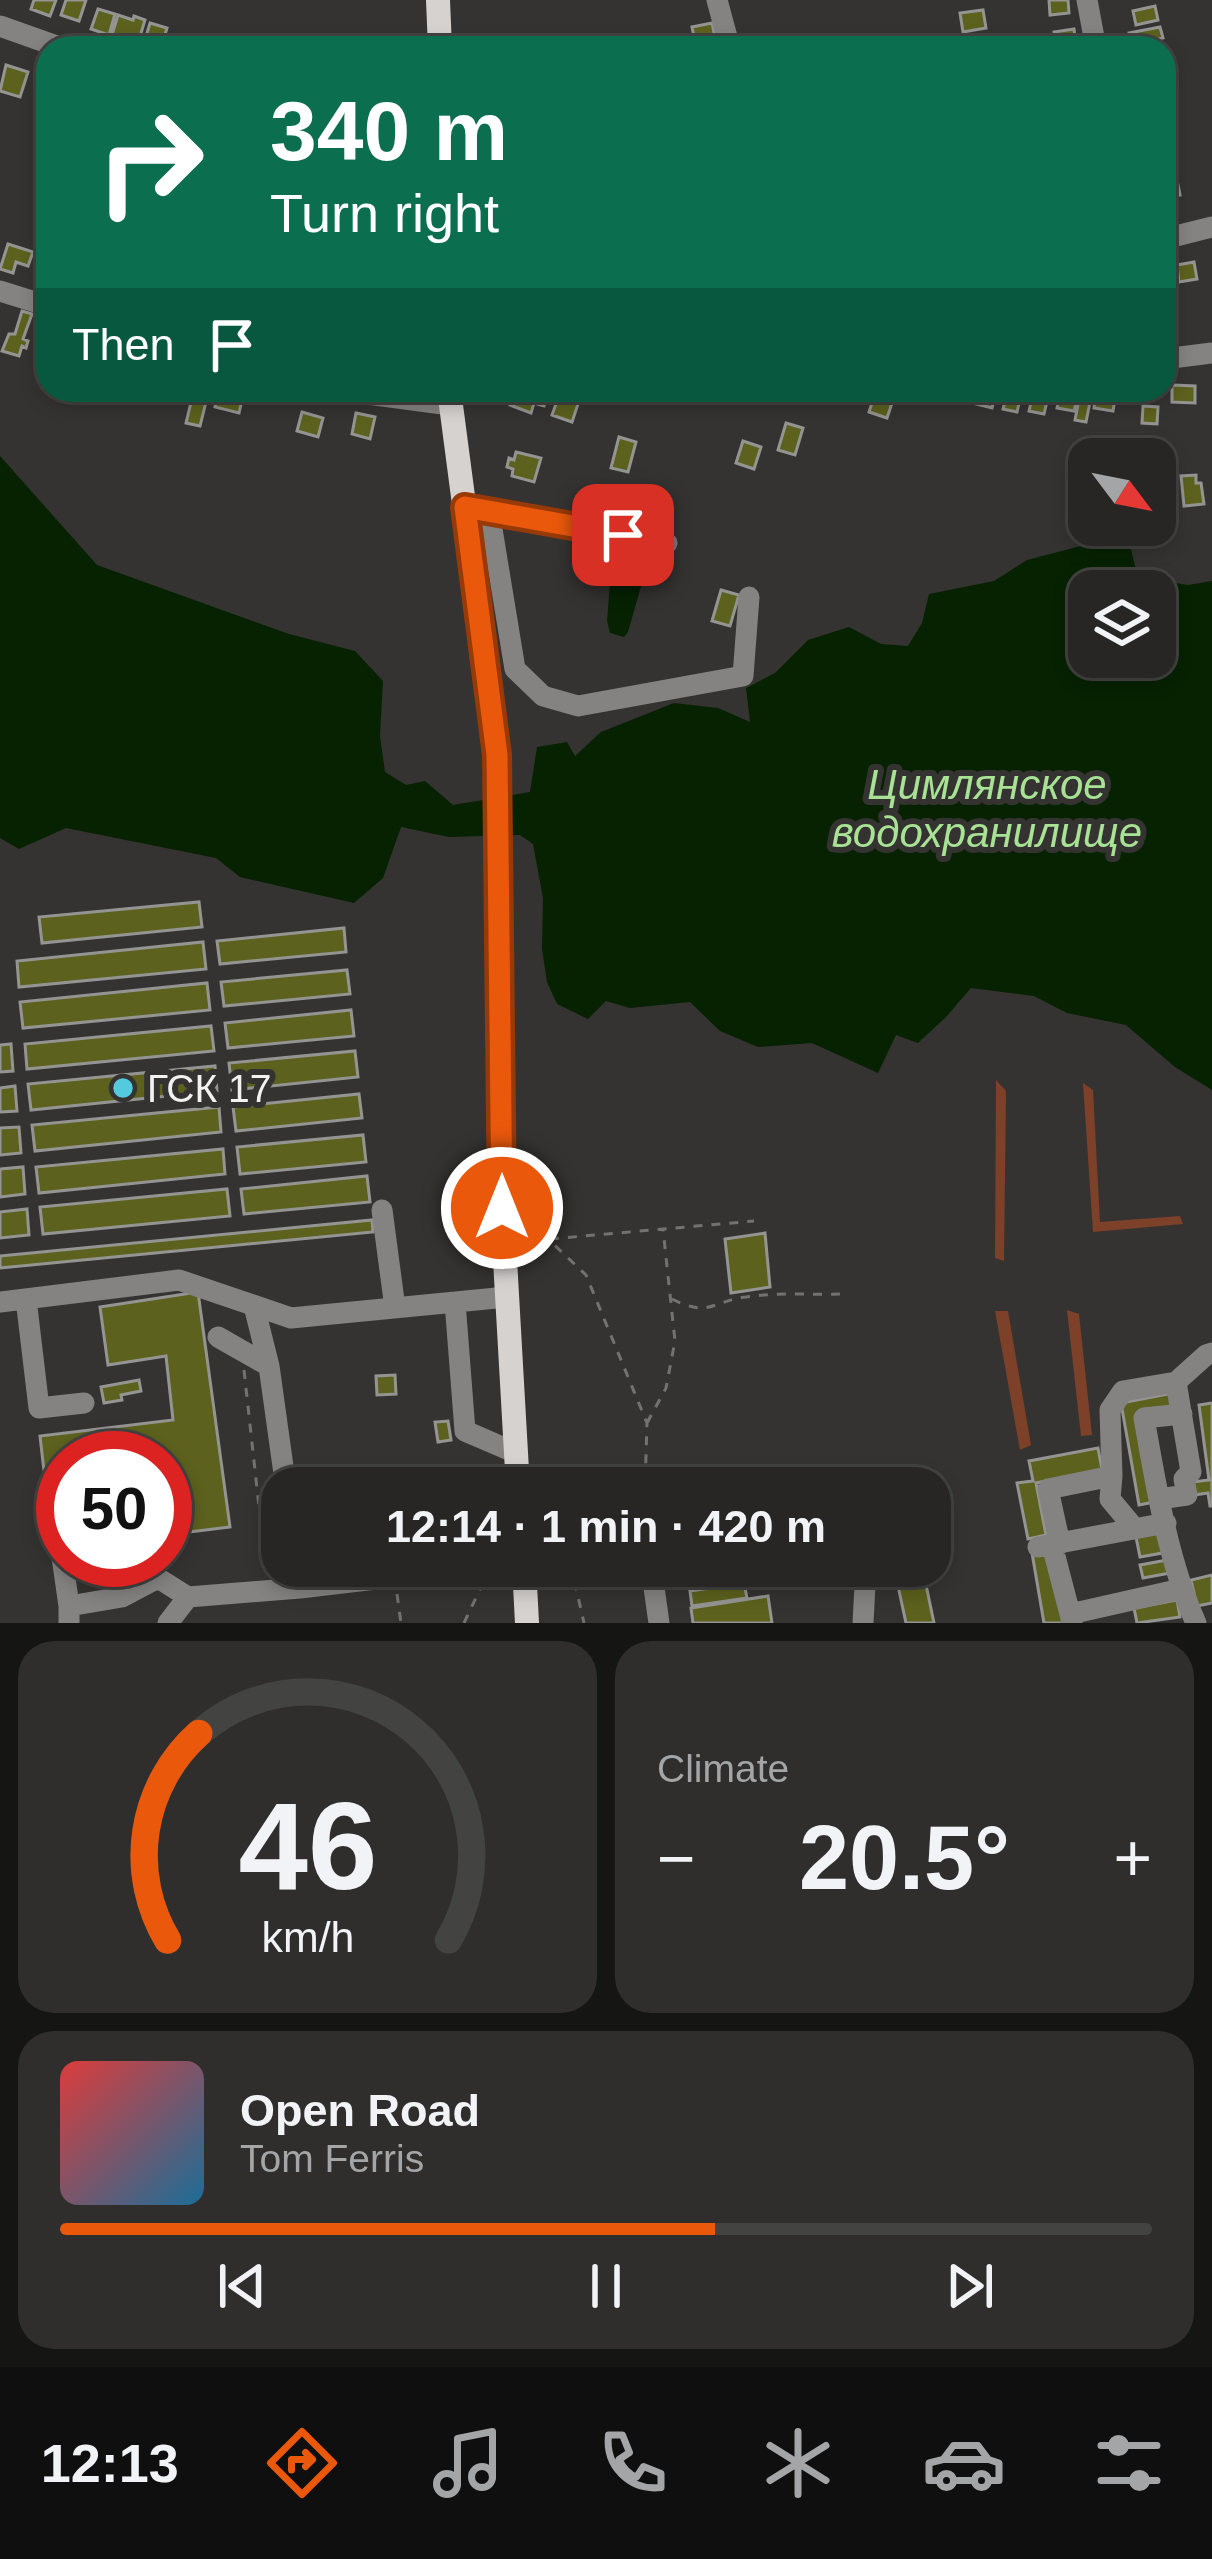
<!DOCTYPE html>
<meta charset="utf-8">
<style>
:root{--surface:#272625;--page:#2f2e2d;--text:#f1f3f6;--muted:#a4a5a7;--line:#434342;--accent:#ea580c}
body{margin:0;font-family:Helvetica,sans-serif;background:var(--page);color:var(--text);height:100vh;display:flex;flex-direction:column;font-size:45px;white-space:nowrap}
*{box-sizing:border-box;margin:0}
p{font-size:39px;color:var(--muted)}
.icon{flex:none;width:66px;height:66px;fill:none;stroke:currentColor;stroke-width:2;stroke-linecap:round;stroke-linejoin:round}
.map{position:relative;height:1623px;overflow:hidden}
.panel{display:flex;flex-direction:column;gap:18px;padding:18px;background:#151514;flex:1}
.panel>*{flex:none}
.banner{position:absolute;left:36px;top:36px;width:1140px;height:366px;border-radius:36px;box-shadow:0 6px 18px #0003,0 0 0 3px var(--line);background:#0b6e4f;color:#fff;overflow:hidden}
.needle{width:78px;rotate:122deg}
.controls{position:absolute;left:1068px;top:438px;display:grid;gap:24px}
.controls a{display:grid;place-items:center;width:108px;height:108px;border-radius:24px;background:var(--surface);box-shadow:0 6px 18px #0003,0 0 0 3px var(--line);font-size:60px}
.speed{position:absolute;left:36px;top:1431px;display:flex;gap:24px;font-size:60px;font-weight:700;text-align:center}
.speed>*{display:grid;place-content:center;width:156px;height:156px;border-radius:50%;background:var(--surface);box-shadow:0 6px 18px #0003,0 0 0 3px var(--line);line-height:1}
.speed .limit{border:18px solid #d22;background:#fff;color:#111}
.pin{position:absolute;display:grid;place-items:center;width:102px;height:102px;color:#fff;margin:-51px;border-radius:24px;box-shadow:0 6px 18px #0006}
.me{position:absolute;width:132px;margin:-66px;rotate:0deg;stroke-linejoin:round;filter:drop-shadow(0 0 9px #0008)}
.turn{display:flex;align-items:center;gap:42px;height:252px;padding:0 36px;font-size:54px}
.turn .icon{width:156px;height:156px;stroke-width:2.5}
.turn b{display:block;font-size:84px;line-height:102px}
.then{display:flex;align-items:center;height:114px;padding:0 36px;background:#0003;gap:24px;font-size:45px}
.big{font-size:90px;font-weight:700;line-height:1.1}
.panel .widget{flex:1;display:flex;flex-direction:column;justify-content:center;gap:18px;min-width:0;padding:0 42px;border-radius:36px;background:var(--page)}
.panel .dial{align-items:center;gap:0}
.dial svg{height:312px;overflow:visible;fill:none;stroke:var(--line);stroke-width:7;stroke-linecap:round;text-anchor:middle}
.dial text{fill:var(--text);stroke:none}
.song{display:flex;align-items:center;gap:36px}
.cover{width:144px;height:144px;border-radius:18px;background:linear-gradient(135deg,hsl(0 70% 55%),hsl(200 70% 35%))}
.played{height:12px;border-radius:6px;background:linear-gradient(90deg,var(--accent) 60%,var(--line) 60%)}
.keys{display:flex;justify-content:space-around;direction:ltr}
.heat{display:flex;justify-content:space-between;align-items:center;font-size:66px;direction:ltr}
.panel .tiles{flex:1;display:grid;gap:18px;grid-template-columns:1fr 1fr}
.widget:last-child{grid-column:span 2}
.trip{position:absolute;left:261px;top:1467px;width:690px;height:120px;border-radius:36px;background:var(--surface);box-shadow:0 6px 18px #0003,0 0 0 3px var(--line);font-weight:700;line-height:120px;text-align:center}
.menu{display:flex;height:192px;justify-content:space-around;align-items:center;background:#100f0f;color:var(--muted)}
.menu .icon{width:84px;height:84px}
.menu .active{color:var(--accent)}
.menu b{font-size:54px;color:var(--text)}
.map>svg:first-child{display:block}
.green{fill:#7d4029}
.water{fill:#062200;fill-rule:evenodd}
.building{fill:#5c611d;stroke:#949592;stroke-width:3}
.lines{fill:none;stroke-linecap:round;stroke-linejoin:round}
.path{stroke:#737270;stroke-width:3;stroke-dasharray:9 9;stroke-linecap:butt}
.minor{stroke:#848382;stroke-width:21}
.major{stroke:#d5d2d0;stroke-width:24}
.route-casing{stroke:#983908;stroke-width:30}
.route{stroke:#ea580c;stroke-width:21}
.poi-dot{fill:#54cade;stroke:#343331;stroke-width:4.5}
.labels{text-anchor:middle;stroke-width:12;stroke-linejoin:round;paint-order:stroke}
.poi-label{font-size:39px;fill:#f2f2f0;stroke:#343331;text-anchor:start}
.water-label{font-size:42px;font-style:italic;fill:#a8e395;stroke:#343331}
</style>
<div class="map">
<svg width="1212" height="1623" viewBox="0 0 1212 1623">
<rect width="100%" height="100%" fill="#343331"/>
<path class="green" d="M996 1080 1006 1091 1004 1261 995 1258Z
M1083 1083 1093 1090 1100 1222 1180 1216 1183 1224 1093 1232Z
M1067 1310 1079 1314 1092 1435 1081 1436Z
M995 1311H1008L1031 1445 1020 1450Z"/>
<path class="water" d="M0 456 97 565 289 634 355 651 383 681 380 736 385 772 406 785 425 781 453 805 530 792 537 747 567 742 575 756 601 732 674 703 718 708 750 722 746 688 775 673 808 640 849 627 881 644 908 646 922 623 929 594 994 581 1027 560 1127 534 1138 577 1188 585 1212 581V1090L1175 1067 1126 1025 1067 1013 1034 996 971 988 946 1017 918 1043 896 1035 878 1073 812 1043 758 1047 720 1031 690 1002 630 1008 606 1001 588 1019 557 1004 547 982 542 949 543 898 533 844 520 835 449 837 401 827 383 878 354 903 240 877 216 858 66 828 19 849 0 838ZM1089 591H1155V657H1089Z
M632 555 647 565 628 632 624 637 610 633 607 621 612 557Z"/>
<path class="building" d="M34 0H56L50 16 31 9Z
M66 0H86L79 21 61 15Z
M1049 0H1068L1069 13 1050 15Z
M1155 6 1158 20 1136 25 1133 11Z
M98 9 115 14 109 35 91 29Z
M983 10 986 28 963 32 960 13Z
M118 15 133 20 134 16 145 20 138 43 112 35Z
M150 23 167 28 161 48 144 43Z
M712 23 716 43 696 47 692 27Z
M1160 27 1163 38 1151 41 1152 48H1131L1129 33Z
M1074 29 1076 45 1057 48 1054 32Z
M6 65 28 72 20 97 0 91Z
M1176 175 1180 195 1164 198V177Z
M8 244 33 252 28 266 16 262 13 273 0 269Z
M1194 262 1197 279 1179 282 1177 265Z
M22 311 32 314 23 339 28 341 26 348 22 346 19 356 2 351 9 334H15Z
M1172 385 1195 386V403L1172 402Z
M194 390H209L200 426 186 423Z
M515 390H549L544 406 534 403 531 413 510 405Z
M561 390 582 392 572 422 552 415Z
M980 390H997L992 408 976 404Z
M1008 390H1022L1017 412 1003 409Z
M1034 390 1049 393 1044 414 1029 411Z
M1061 390H1079L1074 411 1057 408Z
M1096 390 1116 393 1113 411 1094 408Z
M875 394 893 400 887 418 869 412Z
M218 395 242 400 239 413 215 407Z
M1079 400 1090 402 1086 422 1075 420Z
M1143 406 1158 407 1157 424 1142 423Z
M302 412 323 418 318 437 297 431Z
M356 413 375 417 370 439 352 434Z
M786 423 803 428 795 455 778 450Z
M619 437 636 442 628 472 611 468Z
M743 441 761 447 754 469 736 463Z
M516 452 541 458 534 482 512 476 513 469 507 467 509 458 514 460Z
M1196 475V483H1201L1204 504 1184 506 1181 476Z
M721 590 739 595 730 626 712 621Z
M199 902 202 927 42 943 39 917Z
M344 928 346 952 220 964 217 941Z
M203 942 206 969 19 987 17 961Z
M347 970 350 994 224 1006 221 982Z
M207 983 210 1010 23 1028 20 1002Z
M351 1010 354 1036 228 1048 225 1023Z
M211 1026 214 1051 27 1069 25 1044Z
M11 1044 13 1071 0 1072V1045Z
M355 1051 358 1077 232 1090 229 1063Z
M215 1066 217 1091 31 1110 28 1084Z
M15 1086 17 1111 0 1112V1088Z
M359 1094 362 1118 236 1131 233 1107Z
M219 1107 221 1132 35 1151 32 1125Z
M19 1127 21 1153 0 1155V1128Z
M363 1135 366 1162 240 1174 237 1147Z
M223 1149 225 1174 39 1193 36 1167Z
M23 1167 25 1194 0 1197V1169Z
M367 1176 370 1202 244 1214 241 1189Z
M227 1189 230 1216 43 1234 40 1207Z
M27 1209 29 1235 0 1238V1212Z
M372 1220 373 1232 0 1268V1256Z
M765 1233 770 1287 731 1293 725 1239Z
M198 1292 230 1527 165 1535V1458H63V1549L53 1550 40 1436 173 1420 166 1356 108 1365 100 1307Z
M395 1375 396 1394 377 1395 376 1376Z
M139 1380 141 1391 121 1395 122 1400 104 1403 101 1387Z
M1173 1393 1175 1408 1139 1414 1154 1502 1139 1505 1121 1403Z
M1212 1403V1506H1210L1208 1493 1194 1495 1192 1482 1209 1480 1199 1405Z
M448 1421 451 1440 438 1442 435 1422Z
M1098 1448 1102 1470 1036 1483 1046 1535 1028 1539 1017 1483 1033 1481 1029 1461Z
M1162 1527 1168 1552 1140 1557 1135 1532Z
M1051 1550 1064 1623H1044L1032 1553Z
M1167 1560 1170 1573 1143 1578 1140 1565Z
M1212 1575V1603L1197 1606 1191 1580Z
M925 1580 934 1623H906L898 1586Z
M744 1583 747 1598 692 1606 690 1591Z
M768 1596 772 1623H693L691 1608Z
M1177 1600 1180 1617 1137 1623 1134 1608Z"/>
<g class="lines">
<path class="path" d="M550 1239 754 1221
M525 1246 526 1242 548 1239 586 1275 647 1423 645 1488
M672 1299C710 1318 712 1301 746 1297 778 1292 812 1295 844 1294
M244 1370 260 1516 282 1526
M647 1423 666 1388 675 1341 663 1229
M494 1488V1474H497
M565 1566 576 1588 584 1623
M397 1594 401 1623
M464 1623 481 1587"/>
<path class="minor" d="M717 0 730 48
M1087 0 1096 48
M0 26 62 48
M1164 239 1212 227
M0 291 48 306
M1164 359 1212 353
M338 390 450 405
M479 509 667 543
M489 511 515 669 543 696 578 706 743 676 749 597
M382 1210 395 1308
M26 1299 39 1408 84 1403
M0 1302 179 1280 291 1318 507 1297
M455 1302 465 1431 516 1453
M254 1306 269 1366
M218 1337 269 1366 286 1488
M1182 1414 1144 1418C1156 1486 1168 1561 1196 1623
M1112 1476 1110 1499 1135 1529
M1159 1499 1187 1495 1184 1479 1191 1472 1176 1382 1206 1355 1212 1353
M1060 1544 1048 1489 1112 1476 1110 1410 1123 1391 1176 1382
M1052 1545 1070 1614
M1038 1547 1166 1523
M62 1557 69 1606
M651 1566 659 1623
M69 1623V1606L122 1597 158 1578 188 1597
M168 1623 188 1597 300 1588 486 1566
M863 1623 866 1566
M1072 1623 1070 1614 1181 1589"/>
<path class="major" d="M438 0 440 48
M449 390 497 755 502 1207 518 1488
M524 1566 527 1623"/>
</g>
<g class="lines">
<g class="route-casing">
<path id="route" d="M502 1208 497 755 465 507 623 535"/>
</g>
<use href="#route" class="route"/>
</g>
<circle class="poi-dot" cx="123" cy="1088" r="12"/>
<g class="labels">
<g class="poi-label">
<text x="147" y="1102">ГСК 17</text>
</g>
<g class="water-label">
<text x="987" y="799">Цимлянское<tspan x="987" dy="48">водохранилище</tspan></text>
</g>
</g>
</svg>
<div class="controls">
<a><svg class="needle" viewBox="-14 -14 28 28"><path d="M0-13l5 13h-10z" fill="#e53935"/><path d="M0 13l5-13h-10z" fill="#a4a5a7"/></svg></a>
<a><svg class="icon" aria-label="layers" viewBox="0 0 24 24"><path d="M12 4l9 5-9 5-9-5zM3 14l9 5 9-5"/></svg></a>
</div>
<div class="speed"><div class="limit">50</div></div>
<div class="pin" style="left:623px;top:535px;background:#d93025"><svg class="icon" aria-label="arrive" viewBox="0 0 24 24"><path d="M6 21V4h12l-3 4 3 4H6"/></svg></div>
<svg class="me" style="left:502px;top:1208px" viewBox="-20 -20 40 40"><circle r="17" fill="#ea580c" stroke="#fff" stroke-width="3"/><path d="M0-11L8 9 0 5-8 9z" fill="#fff"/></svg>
<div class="trip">12:14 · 1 min · 420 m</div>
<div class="banner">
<div class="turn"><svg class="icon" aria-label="right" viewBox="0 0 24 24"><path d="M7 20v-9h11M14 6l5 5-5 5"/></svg><div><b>340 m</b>Turn right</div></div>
<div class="then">Then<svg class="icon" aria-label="arrive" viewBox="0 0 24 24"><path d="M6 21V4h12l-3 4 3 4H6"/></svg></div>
</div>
</div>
<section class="panel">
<div class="tiles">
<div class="widget dial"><svg viewBox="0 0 100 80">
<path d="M14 69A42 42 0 1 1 86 69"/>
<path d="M14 69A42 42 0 0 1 22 16" stroke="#ea580c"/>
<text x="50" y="56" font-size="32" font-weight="700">46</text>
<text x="50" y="72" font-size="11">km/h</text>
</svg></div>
<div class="widget"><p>Climate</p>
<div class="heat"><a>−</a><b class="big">20.5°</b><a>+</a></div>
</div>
<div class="widget">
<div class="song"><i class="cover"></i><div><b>Open Road</b><p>Tom Ferris</p></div></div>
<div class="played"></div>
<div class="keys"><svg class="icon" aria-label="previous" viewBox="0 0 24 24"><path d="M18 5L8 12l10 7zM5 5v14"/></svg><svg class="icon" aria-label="pause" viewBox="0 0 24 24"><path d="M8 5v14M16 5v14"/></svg><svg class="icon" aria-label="next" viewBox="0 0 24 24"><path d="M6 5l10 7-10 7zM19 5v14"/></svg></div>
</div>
</div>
</section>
<nav class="menu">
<b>12:13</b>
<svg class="icon active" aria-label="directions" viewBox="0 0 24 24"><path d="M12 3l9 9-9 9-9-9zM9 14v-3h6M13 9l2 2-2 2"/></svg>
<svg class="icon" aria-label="music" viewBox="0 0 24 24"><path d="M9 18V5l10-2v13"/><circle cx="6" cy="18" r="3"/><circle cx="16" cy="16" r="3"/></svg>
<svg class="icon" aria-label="phone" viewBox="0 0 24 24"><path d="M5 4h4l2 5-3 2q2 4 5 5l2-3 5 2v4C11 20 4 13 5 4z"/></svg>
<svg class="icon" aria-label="climate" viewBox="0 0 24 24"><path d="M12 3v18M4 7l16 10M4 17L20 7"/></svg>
<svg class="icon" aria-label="car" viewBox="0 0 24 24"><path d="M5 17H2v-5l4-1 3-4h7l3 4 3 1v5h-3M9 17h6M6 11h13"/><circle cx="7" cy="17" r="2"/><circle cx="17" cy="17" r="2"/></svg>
<svg class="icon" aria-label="filters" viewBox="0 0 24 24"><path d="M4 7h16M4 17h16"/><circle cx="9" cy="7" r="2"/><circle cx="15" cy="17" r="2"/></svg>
</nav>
